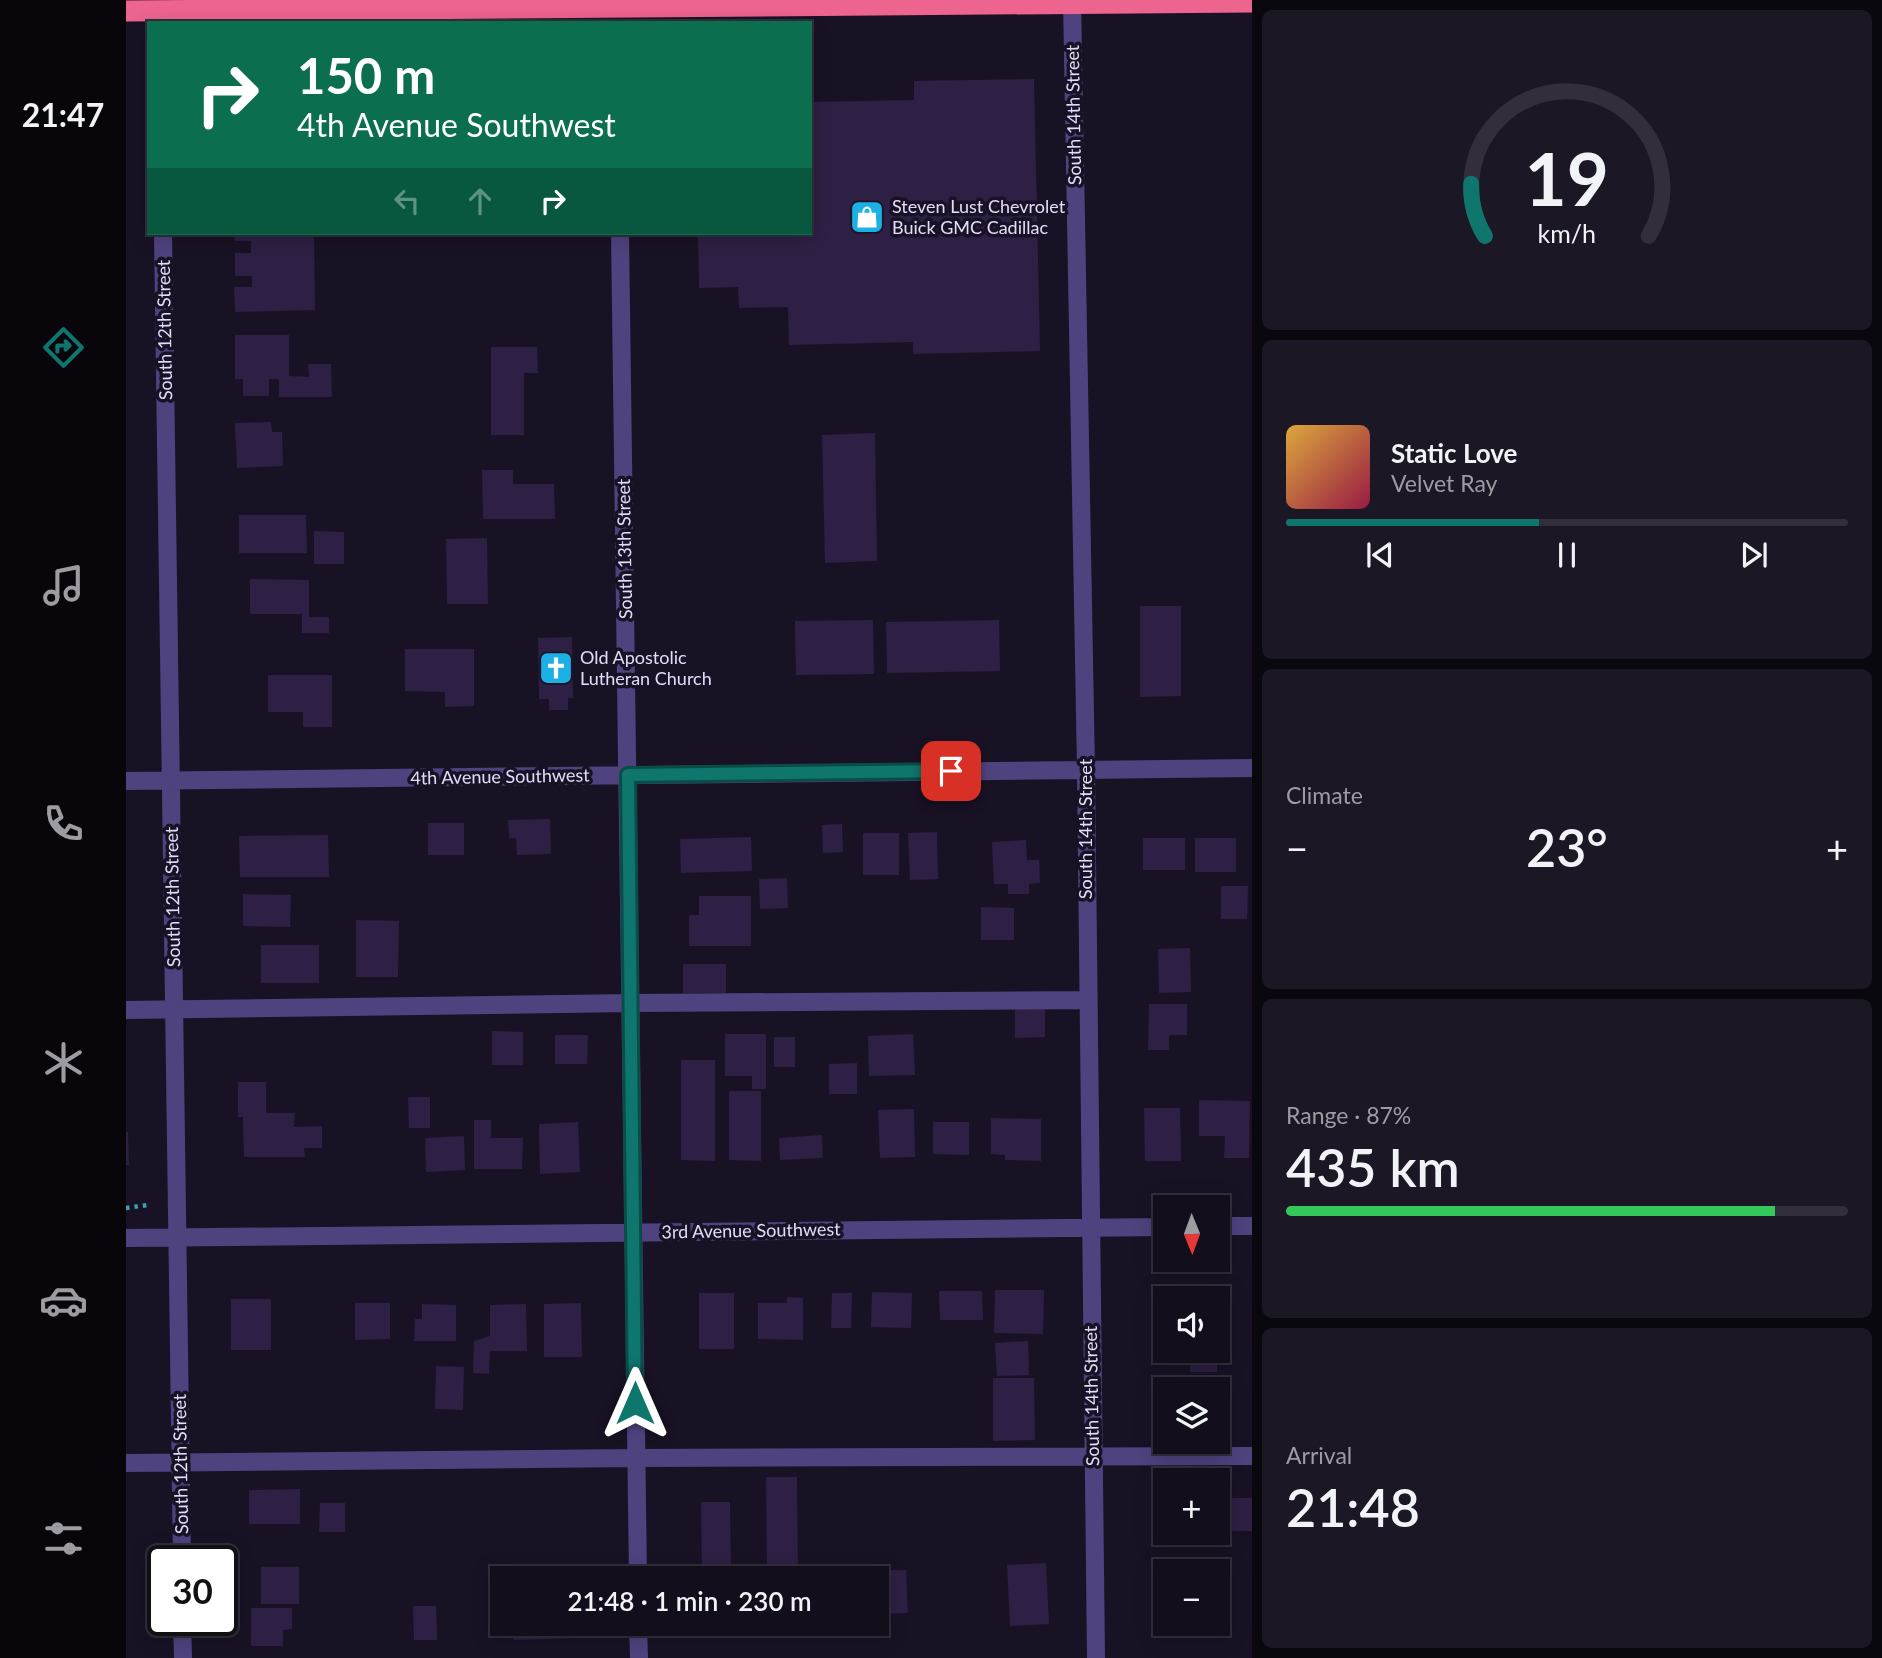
<!DOCTYPE html>
<meta charset="utf-8">
<style>
:root{--surface:#130e1c;--page:#1c1725;--text:#f1f3f6;--muted:#9d9ca3;--line:#322e3b;--accent:#0f766e}
body{margin:0;font-family:Lato,sans-serif;background:var(--page);color:var(--text);height:100vh;display:flex;flex-direction:column;font-size:26px;white-space:nowrap}
*{box-sizing:border-box;margin:0}
p{font-size:23px;color:var(--muted)}
.icon{flex:none;width:38px;height:38px;fill:none;stroke:currentColor;stroke-width:2;stroke-linecap:round;stroke-linejoin:round}
.map{position:relative;flex:1;overflow:hidden}
.details{display:flex;flex-direction:column;gap:10px;padding:10px;background:#0a080f;width:630px}
.details>*{flex:none}
.top-card{position:absolute;left:21px;top:21px;width:665px;height:214px;border-radius:0px;box-shadow:0 4px 18px #0003,0 0 0 2px var(--line);background:#0b6e4f;color:#fff;overflow:hidden}
.needle{width:46px;rotate:179deg}
.buttons{position:absolute;left:1027px;top:1195px;display:grid;gap:14px}
.buttons a{display:grid;place-items:center;width:77px;height:77px;border-radius:0px;background:var(--surface);box-shadow:0 4px 18px #0003,0 0 0 2px var(--line);font-size:35px}
.speed{position:absolute;left:21px;top:1545px;display:flex;gap:14px;font-size:35px;font-weight:700;text-align:center}
.speed>*{display:grid;place-content:center;width:91px;height:91px;border-radius:50%;background:var(--surface);box-shadow:0 4px 18px #0003,0 0 0 2px var(--line);line-height:1}
.speed .limit{border:4px solid #111;border-radius:10px;background:#fff;color:#111}
.pin{position:absolute;display:grid;place-items:center;width:60px;height:60px;color:#fff;margin:-30px;border-radius:14px;box-shadow:0 4px 10px #0006}
.me{position:absolute;width:77px;margin:-38px;rotate:0deg;stroke-linejoin:round;filter:drop-shadow(0 0 5px #0008)}
.turn{display:flex;align-items:center;gap:24px;height:147px;padding:0 35px;font-size:32px}
.turn .icon{width:91px;height:91px;stroke-width:2.5}
.turn b{display:block;font-size:49px;line-height:60px}
.lanes{display:flex;align-items:center;height:66px;padding:0 35px;background:#0003;justify-content:center;gap:35px;direction:ltr}
.lanes .off{opacity:.35}
.big{font-size:52px;font-weight:600;line-height:1.1}
.details .tile{flex:1;display:flex;flex-direction:column;justify-content:center;gap:10px;min-width:0;padding:0 24px;border-radius:10px;background:var(--page)}
.details .dial{align-items:center;gap:0}
.dial svg{height:182px;overflow:visible;fill:none;stroke:var(--line);stroke-width:7;stroke-linecap:round;text-anchor:middle}
.dial text{fill:var(--text);stroke:none}
.song{display:flex;align-items:center;gap:21px}
.cover{width:84px;height:84px;border-radius:10px;background:linear-gradient(135deg,hsl(40 70% 55%),hsl(340 70% 35%))}
.played{height:7px;border-radius:4px;background:linear-gradient(90deg,var(--accent) 45%,var(--line) 45%)}
.keys{display:flex;justify-content:space-around;direction:ltr}
.heat{display:flex;justify-content:space-between;align-items:center;font-size:38px;direction:ltr}
.charge{height:10px;border-radius:5px;background:linear-gradient(90deg,#34c759 87%,var(--line) 0)}
.trip{position:absolute;left:364px;top:1566px;width:399px;height:70px;border-radius:0px;background:var(--surface);box-shadow:0 4px 18px #0003,0 0 0 2px var(--line);font-weight:600;line-height:70px;text-align:center}
main{display:flex;flex:1;min-height:0}
.tabs{display:flex;flex-direction:column;width:126px;justify-content:space-around;align-items:center;background:#08060b;color:var(--muted)}
.tabs .icon{width:49px;height:49px}
.tabs .active{color:var(--accent)}
.tabs b{font-size:32px;color:var(--text)}
.map>svg:first-child{display:block}
.building{fill:#2d2044}
.lines{fill:none;stroke-linecap:round;stroke-linejoin:round}
.path{stroke:#3ea0ab;stroke-width:4.5;stroke-dasharray:3.5 5;stroke-linecap:butt}
.minor{stroke:#4f437f;stroke-width:18}
.highway{stroke:#ed648f;stroke-width:21}
.route-casing{stroke:#0a4d48;stroke-width:18}
.route{stroke:#0f766e;stroke-width:12}
.labels{text-anchor:middle;stroke-width:7;stroke-linejoin:round;paint-order:stroke}
.street-label{font-size:18px;fill:#e4dbfb;stroke:#191225}
.poi-label{font-size:18px;fill:#e4dbfb;stroke:#191225;text-anchor:start}
</style>
<main>
<nav class="tabs">
<b>21:47</b>
<svg class="icon active" aria-label="directions" viewBox="0 0 24 24"><path d="M12 3l9 9-9 9-9-9zM9 14v-3h6M13 9l2 2-2 2"/></svg>
<svg class="icon" aria-label="music" viewBox="0 0 24 24"><path d="M9 18V5l10-2v13"/><circle cx="6" cy="18" r="3"/><circle cx="16" cy="16" r="3"/></svg>
<svg class="icon" aria-label="phone" viewBox="0 0 24 24"><path d="M5 4h4l2 5-3 2q2 4 5 5l2-3 5 2v4C11 20 4 13 5 4z"/></svg>
<svg class="icon" aria-label="climate" viewBox="0 0 24 24"><path d="M12 3v18M4 7l16 10M4 17L20 7"/></svg>
<svg class="icon" aria-label="car" viewBox="0 0 24 24"><path d="M5 17H2v-5l4-1 3-4h7l3 4 3 1v5h-3M9 17h6M6 11h13"/><circle cx="7" cy="17" r="2"/><circle cx="17" cy="17" r="2"/></svg>
<svg class="icon" aria-label="filters" viewBox="0 0 24 24"><path d="M4 7h16M4 17h16"/><circle cx="9" cy="7" r="2"/><circle cx="15" cy="17" r="2"/></svg>
</nav>
<div class="map">
<svg width="1126" height="1658" viewBox="0 0 1126 1658">
<rect width="100%" height="100%" fill="#191225"/>
<path class="building" d="M908 79 914 351 787 354V342L663 345 662 307 613 308 612 287 573 288 572 233H684V102L788 100V81Z
M108 233H188L189 310 109 312 108 287H126V276H109V253H125V241H109Z
M109 335H163V376L183 377 182 364H205L206 397H153V379H143V396H117V379H109Z
M365 347H411L412 373H398V435H365Z
M145 422 146 432H156L157 466 111 468 109 423Z
M749 433 751 561 699 563 696 435Z
M356 470H387V484H428L429 519H357Z
M113 515H180L181 553H113Z
M188 531 218 532V564H188Z
M361 538 362 604H321L320 539Z
M124 579 183 580V617H203V633H176V614H124Z
M1014 606H1055V696L1014 697Z
M747 620 748 674 670 675 669 621Z
M873 620 874 671 761 673 760 622Z
M446 637 447 698H442V710H423V699H413L412 638Z
M279 649H348V706L319 707V692L279 691Z
M142 675H206V727H177V712H142Z
M424 819 425 854 391 855 390 838H383L382 820Z
M302 823H338V855H302Z
M716 824 717 852 697 853 696 825Z
M811 832 812 879 784 880 782 833Z
M737 833H773V875H737Z
M202 835 203 877H114L113 836Z
M625 837 626 871 555 873 554 839Z
M1017 838H1059V870H1017Z
M1069 838H1110V872H1069Z
M900 840 901 860H913L914 883 903 884V894H882V884H868L866 842Z
M661 878 662 908 634 909 633 879Z
M1095 886H1122L1121 919H1095Z
M117 894 165 895 164 927 117 926Z
M573 896H625V946H563V915H573Z
M855 907 888 908V940H855Z
M230 920 273 921 272 977H230Z
M135 945H193V983H135Z
M1064 948 1065 992 1033 993 1032 949Z
M557 964H600V993H557Z
M1023 1004H1061V1035H1043V1050H1022Z
M889 1009H919V1037L889 1038Z
M366 1031 397 1032V1065H366Z
M599 1034H640V1089H626V1076H599Z
M787 1034 789 1075 743 1076 742 1036Z
M429 1035H462L461 1064H429Z
M648 1037H669V1067H648Z
M555 1060H589V1161L555 1160Z
M731 1063V1094H703V1064Z
M112 1082H140V1113H169L168 1127 196 1126V1148H178L179 1157H118L117 1117H112Z
M603 1091H635V1161L603 1160Z
M282 1097H304V1128H283Z
M1073 1100 1124 1101 1123 1158H1098L1099 1136H1073Z
M1018 1108H1054L1055 1161H1019Z
M788 1109 789 1157 754 1158 752 1110Z
M865 1118 915 1119V1161L879 1160V1155L865 1154Z
M348 1120H365V1138H397L396 1169H348Z
M452 1122 454 1172 414 1174 413 1124Z
M807 1122H843V1155L807 1154Z
M0 1132H2L3 1165H0Z
M696 1135 697 1158 654 1160 653 1138Z
M338 1136 339 1170 300 1172 299 1138Z
M869 1290H918L917 1334 868 1333Z
M813 1291H856L857 1320H814Z
M746 1292 786 1293 785 1328 745 1327Z
M573 1293H608V1349H573Z
M706 1293H726L725 1328H705Z
M661 1297 677 1298V1340L632 1339V1303H661Z
M105 1299H145V1350H105Z
M229 1303H264V1339L229 1340Z
M455 1303 456 1357H418V1304Z
M296 1304 330 1305V1341H288L289 1319H296Z
M400 1304 401 1351H364L363 1374 347 1373 348 1341 364 1336V1305Z
M1092 1313 1099 1314 1098 1355H1091V1372H1064V1351H1092Z
M902 1341 903 1375 871 1376 869 1343Z
M310 1366 338 1367 337 1410 309 1409Z
M867 1378H908L909 1440 867 1441Z
M640 1477H671L672 1578H641Z
M174 1489V1524H123V1490Z
M1101 1498H1126V1531H1101Z
M575 1502H604L605 1578H576Z
M194 1503H219V1532H193Z
M1039 1533H1067V1545L1039 1546Z
M1064 1562 1092 1563V1572H1064Z
M920 1563 923 1624 884 1626 881 1565Z
M135 1567H173V1604H135Z
M780 1570 782 1613 751 1614V1578H729L728 1571Z
M287 1606H310L311 1640H288Z
M125 1608H166V1629L157 1630V1646H125Z
M387 1624H456V1638L387 1640Z"/>
<g class="lines">
<path class="path" d="M0 1208 22 1205"/>
<path class="minor" d="M946 0 960 769 970 1658
M37 233 56 1561
M494 233 512 1578
M0 781 1126 768
M0 1010 505 1003 961 1000
M1092 1226H1126
M0 1238 1040 1227
M0 1463 510 1458 1126 1456
M56 1620 57 1658
M512 1624 513 1658"/>
<path class="highway" d="M0 11 1126 2"/>
</g>
<g class="lines">
<g class="route-casing">
<path id="route" d="M509 1403 502 775 825 771"/>
</g>
<use href="#route" class="route"/>
</g>
<defs>
<g id="shop-square" transform="scale(1.75)"><rect x="-9" y="-9" width="18" height="18" rx="4" fill="#1db0e5" stroke="#191225"/><path d="M-5-2.5h2.3a2.7 3.5 0 0 1 5.4 0H5L5.5 6h-11ZM-1.5-2.5h3a1.5 2.3 0 0 0-3 0Z" fill="#fff"/></g>
<g id="church-square" transform="scale(1.75)"><rect x="-9" y="-9" width="18" height="18" rx="4" fill="#1db0e5" stroke="#191225"/><path d="M-1.2-6h2.4v3.5h3.3v2.4h-3.3V6h-2.4V-.1h-3.3v-2.4h3.3Z" fill="#fff"/></g>
</defs>
<g fill-rule="evenodd">
<use href="#shop-square" x="741" y="217"/>
<use href="#church-square" x="430" y="668"/>
</g>
<g class="labels">
<g class="street-label">
<text transform="translate(948 115) rotate(-91)" y="6">South 14th Street</text>
<text transform="translate(39 330) rotate(-91)" y="6">South 12th Street</text>
<text transform="translate(499 549) rotate(-91)" y="6">South 13th Street</text>
<text transform="translate(374 777) rotate(-1)" y="6">4th Avenue Southwest</text>
<text transform="translate(960 829) rotate(-90)" y="6">South 14th Street</text>
<text transform="translate(47 897) rotate(-91)" y="6">South 12th Street</text>
<text transform="translate(625 1231) rotate(-1)" y="6">3rd Avenue Southwest</text>
<text transform="translate(966 1396) rotate(-91)" y="6">South 14th Street</text>
<text transform="translate(55 1464) rotate(-91)" y="6">South 12th Street</text>
</g>
<g class="poi-label">
<text x="766" y="213">Steven Lust Chevrolet<tspan x="766" dy="21">Buick GMC Cadillac</tspan></text>
<text x="454" y="664">Old Apostolic<tspan x="454" dy="21">Lutheran Church</tspan></text>
</g>
</g>
</svg>
<div class="buttons">
<a><svg class="needle" viewBox="-14 -14 28 28"><path d="M0-13l5 13h-10z" fill="#e53935"/><path d="M0 13l5-13h-10z" fill="#9d9ca3"/></svg></a>
<a><svg class="icon" aria-label="sound" viewBox="0 0 24 24"><path d="M4 9h4l5-4v14l-5-4H4zM17 9q2 3 0 6"/></svg></a>
<a><svg class="icon" aria-label="layers" viewBox="0 0 24 24"><path d="M12 4l9 5-9 5-9-5zM3 14l9 5 9-5"/></svg></a>
<a>+</a>
<a>−</a>
</div>
<div class="speed"><div class="limit">30</div></div>
<div class="pin" style="left:825px;top:771px;background:#d93025"><svg class="icon" aria-label="arrive" viewBox="0 0 24 24"><path d="M6 21V4h12l-3 4 3 4H6"/></svg></div>
<svg class="me" style="left:509px;top:1403px" viewBox="-20 -20 40 40"><path d="M0-17L14 15 0 8-14 15z" fill="#0f766e" stroke="#fff" stroke-width="4"/></svg>
<div class="trip">21:48 · 1 min · 230 m</div>
<div class="top-card">
<div class="turn"><svg class="icon" aria-label="right" viewBox="0 0 24 24"><path d="M7 20v-9h11M14 6l5 5-5 5"/></svg><div><b>150 m</b>4th Avenue Southwest</div></div>
<div class="lanes"><svg class="icon off" aria-label="left" viewBox="0 0 24 24"><path d="M17 20v-9H6M10 6l-5 5 5 5"/></svg><svg class="icon off" aria-label="ahead" viewBox="0 0 24 24"><path d="M12 20V5M6 11l6-6 6 6"/></svg><svg class="icon" aria-label="right" viewBox="0 0 24 24"><path d="M7 20v-9h11M14 6l5 5-5 5"/></svg></div>
</div>
</div>
<section class="details">
<div class="tile dial"><svg viewBox="0 0 100 80">
<path d="M14 69A42 42 0 1 1 86 69"/>
<path d="M14 69A42 42 0 0 1 8 46" stroke="#0f766e"/>
<text x="50" y="56" font-size="32" font-weight="700">19</text>
<text x="50" y="72" font-size="11">km/h</text>
</svg></div>
<div class="tile">
<div class="song"><i class="cover"></i><div><b>Static Love</b><p>Velvet Ray</p></div></div>
<div class="played"></div>
<div class="keys"><svg class="icon" aria-label="previous" viewBox="0 0 24 24"><path d="M18 5L8 12l10 7zM5 5v14"/></svg><svg class="icon" aria-label="pause" viewBox="0 0 24 24"><path d="M8 5v14M16 5v14"/></svg><svg class="icon" aria-label="next" viewBox="0 0 24 24"><path d="M6 5l10 7-10 7zM19 5v14"/></svg></div>
</div>
<div class="tile"><p>Climate</p>
<div class="heat"><a>−</a><b class="big">23°</b><a>+</a></div>
</div>
<div class="tile"><p>Range · 87%</p><b class="big">435 km</b><div class="charge"></div></div>
<div class="tile"><p>Arrival</p><b class="big">21:48</b></div>
</section>
</main>
